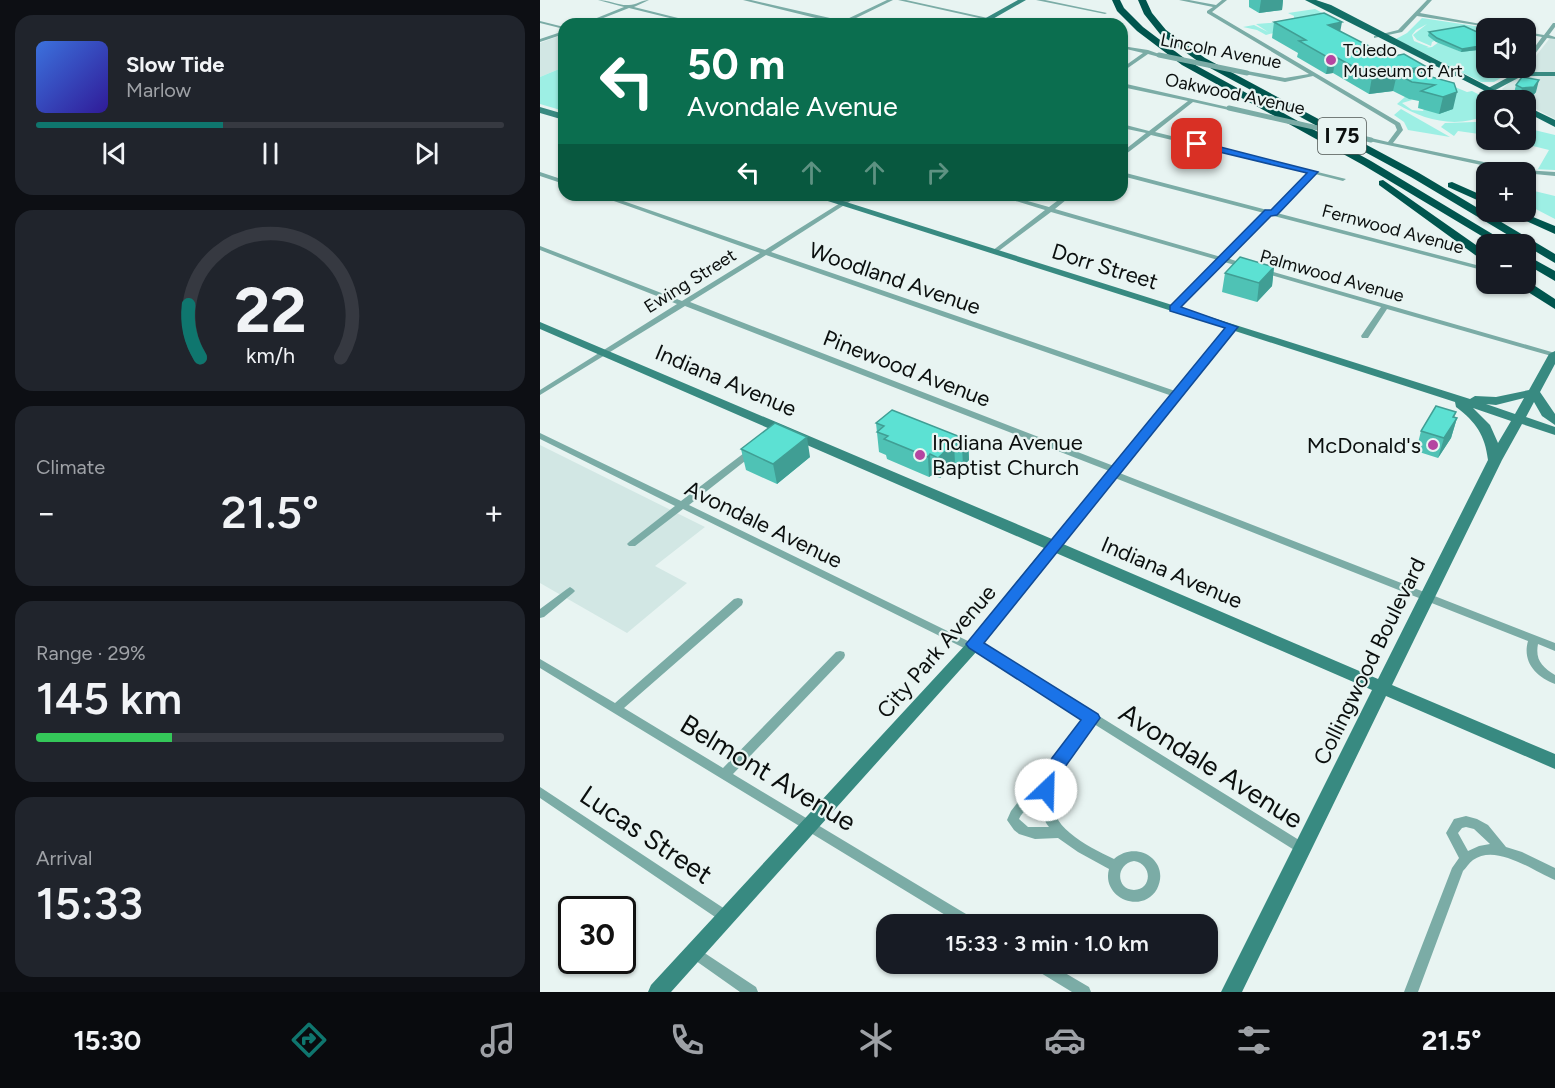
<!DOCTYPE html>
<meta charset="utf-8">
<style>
:root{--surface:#171b24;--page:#20242c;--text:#f1f3f6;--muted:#9ea1a6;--line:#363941;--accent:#0f766e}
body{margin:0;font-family:Figtree,sans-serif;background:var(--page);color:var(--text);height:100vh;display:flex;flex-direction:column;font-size:22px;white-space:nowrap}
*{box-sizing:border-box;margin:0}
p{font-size:20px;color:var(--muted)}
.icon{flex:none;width:33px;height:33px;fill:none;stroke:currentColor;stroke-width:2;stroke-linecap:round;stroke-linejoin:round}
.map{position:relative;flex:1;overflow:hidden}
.details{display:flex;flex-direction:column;gap:15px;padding:15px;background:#0d0f14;width:540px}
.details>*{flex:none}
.top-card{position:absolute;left:18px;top:18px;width:570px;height:183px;border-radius:18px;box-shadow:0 2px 4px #0004;background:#0b6e4f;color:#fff;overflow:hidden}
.fabs{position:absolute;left:936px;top:18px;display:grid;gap:12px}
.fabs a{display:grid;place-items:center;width:60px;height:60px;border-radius:12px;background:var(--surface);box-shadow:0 2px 4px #0004;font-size:30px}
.speed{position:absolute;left:18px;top:896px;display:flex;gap:12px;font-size:30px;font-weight:700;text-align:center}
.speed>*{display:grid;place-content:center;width:78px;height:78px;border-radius:50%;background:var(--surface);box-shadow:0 2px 4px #0004;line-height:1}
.speed .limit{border:3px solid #111;border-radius:9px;background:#fff;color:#111}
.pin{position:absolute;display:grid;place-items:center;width:51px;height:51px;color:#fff;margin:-26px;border-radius:12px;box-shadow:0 3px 9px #0006}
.me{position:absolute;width:66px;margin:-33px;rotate:24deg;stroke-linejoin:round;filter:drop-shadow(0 0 4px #0008)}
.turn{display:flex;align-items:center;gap:21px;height:126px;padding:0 30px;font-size:27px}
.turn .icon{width:78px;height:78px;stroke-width:2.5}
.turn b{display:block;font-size:42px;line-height:51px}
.lanes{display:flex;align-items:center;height:57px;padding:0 30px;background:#0003;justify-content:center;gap:30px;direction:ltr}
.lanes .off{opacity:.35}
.big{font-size:45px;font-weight:600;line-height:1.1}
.details .widget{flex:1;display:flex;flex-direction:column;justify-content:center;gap:9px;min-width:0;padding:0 21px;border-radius:18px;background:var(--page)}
.details .dial{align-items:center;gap:0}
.dial svg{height:156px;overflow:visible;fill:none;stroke:var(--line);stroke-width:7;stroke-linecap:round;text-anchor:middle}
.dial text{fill:var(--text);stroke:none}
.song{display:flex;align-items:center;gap:18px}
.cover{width:72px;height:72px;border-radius:9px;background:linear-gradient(135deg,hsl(220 70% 55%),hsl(250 70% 35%))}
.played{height:6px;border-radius:3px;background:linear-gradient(90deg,var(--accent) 40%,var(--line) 40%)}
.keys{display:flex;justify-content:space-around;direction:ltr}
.heat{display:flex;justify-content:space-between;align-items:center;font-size:33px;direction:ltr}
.charge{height:9px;border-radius:4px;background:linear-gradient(90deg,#34c759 29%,var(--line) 0)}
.trip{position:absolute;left:336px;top:914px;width:342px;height:60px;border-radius:18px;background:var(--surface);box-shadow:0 2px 4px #0004;font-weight:600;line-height:60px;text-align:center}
.menu{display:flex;height:96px;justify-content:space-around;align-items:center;background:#090b0e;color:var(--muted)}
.menu .icon{width:42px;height:42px}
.menu .active{color:var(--accent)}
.menu b{font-size:27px;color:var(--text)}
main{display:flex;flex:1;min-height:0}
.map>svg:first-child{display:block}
.built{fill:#d2e7e4}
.green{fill:#9defe4}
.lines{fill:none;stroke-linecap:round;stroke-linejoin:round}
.street{fill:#7baca6;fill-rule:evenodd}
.secondary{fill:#388a81;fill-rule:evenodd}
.primary{fill:#136e66;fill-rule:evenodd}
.highway{fill:#00554e;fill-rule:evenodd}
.street-bridge{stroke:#7baca6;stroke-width:5}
.wall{fill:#4fc2b5}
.shaded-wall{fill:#409e94}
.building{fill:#5ce1d3;stroke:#409e94;stroke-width:1.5}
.route{fill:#1a73e8;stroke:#114b97;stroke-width:1.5}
.poi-dot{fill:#b545a1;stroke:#e8f4f2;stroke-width:2}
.labels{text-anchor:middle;stroke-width:4.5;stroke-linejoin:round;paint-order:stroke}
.far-poi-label{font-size:18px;fill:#0b0f0e;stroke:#e8f4f2;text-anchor:start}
.far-street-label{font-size:18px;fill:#0b0f0e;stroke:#e8f4f2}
.shield{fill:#e8f4f2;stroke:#4d5452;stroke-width:1.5}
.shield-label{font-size:21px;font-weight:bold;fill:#0b0f0e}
.street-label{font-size:22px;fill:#0b0f0e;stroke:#e8f4f2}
.poi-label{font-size:22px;fill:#0b0f0e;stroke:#e8f4f2;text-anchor:start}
.near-street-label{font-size:27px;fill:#0b0f0e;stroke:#e8f4f2}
</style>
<main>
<section class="details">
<div class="widget">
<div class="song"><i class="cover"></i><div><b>Slow Tide</b><p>Marlow</p></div></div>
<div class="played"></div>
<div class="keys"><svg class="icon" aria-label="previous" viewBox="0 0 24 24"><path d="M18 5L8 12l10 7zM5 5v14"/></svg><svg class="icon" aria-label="pause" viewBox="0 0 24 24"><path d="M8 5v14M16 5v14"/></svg><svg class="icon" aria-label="next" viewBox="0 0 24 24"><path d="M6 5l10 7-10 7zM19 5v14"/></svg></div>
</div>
<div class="widget dial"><svg viewBox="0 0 100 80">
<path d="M14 69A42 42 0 1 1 86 69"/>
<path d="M14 69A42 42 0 0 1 8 42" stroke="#0f766e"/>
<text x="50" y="56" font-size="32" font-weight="700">22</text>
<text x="50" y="72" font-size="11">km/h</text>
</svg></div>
<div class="widget"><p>Climate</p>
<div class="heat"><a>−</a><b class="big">21.5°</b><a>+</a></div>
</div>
<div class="widget"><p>Range · 29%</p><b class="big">145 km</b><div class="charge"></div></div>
<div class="widget"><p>Arrival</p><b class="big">15:33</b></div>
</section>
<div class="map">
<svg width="1015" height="992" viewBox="0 0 1015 992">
<rect width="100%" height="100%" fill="#e8f4f2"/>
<path class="built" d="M24 34V67L0 77V43Z
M1010 38 1015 39V119L986 104V100H979L966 94 962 89 988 66Z
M0 445 165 527 115 566 147 583 87 633 0 583Z"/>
<path class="green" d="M775 9 790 17 726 35 717 30 703 27 714 25 728 32 716 24 753 21 749 19H754V16L748 13Z
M882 18 948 28 946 40 888 36 896 40 892 42 891 46 877 40 873 35 887 24 876 30 872 35 874 41 889 47 886 48 892 47 899 42 921 52 940 49 945 51 946 53 942 55 946 58V68H966L969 73 954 82H941L856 39 867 33Z
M24 67V111L0 104V77Z
M898 80 927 92 932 91 950 100H946V115C916 129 884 120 857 104L866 96 872 100 862 103 872 110 883 111Z
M861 109 910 137 868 130 864 122 854 115Z
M935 122 946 123V135L918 131 914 136 901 127 905 123Z
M986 128 1015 135V170L991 169H998L1009 150 969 140H986Z
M986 189 1015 196V219L986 204Z"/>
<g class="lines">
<path class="street" d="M58 0C68 0 80 6 89 5 96 5 102 0 109 0L94 7 162 24H154L89 8 48 24H42L84 7Z
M203 0H211L303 21 347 0H353L308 22 313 24H300Z
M358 0H366L475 24H466Z
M496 0H505L567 13 565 14Z
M639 0H649L676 5 682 0H687L672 12 860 123 863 130 853 143 982 170 1015 172V176L974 172 829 141V139L831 138 848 142 857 130 855 125 773 76 745 82 705 74 704 73 707 71 745 78 769 74 667 13V11L673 7Z
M887 0H892L880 13 963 28H955L877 16 862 32 834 38V36L858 30Z
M0 21 24 27V29L0 23Z
M1013 23H1015V27L1009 35 1015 37V39L1007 38 988 63H986V59L1002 37 986 34V32L1004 35Z
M24 31V34L0 42V39Z
M582 46 608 50 622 55 619 57 608 54 582 72V68L603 53 582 48Z
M582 83 692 108 689 110 653 102 615 132 806 179 803 181 775 174 737 213 944 267 945 268 942 270 730 215 687 258 708 265V267L706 268 684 262 637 311H631V307L678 260 511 212 456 253H452V251L505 210 456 195H466L509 207 525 195H532L515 209 681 257 724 213 582 176V172L731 211 770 173 611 135 582 157V152L606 133 582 128V124L609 131 648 101 582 87Z
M0 172 24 180V184L0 176Z
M57 195H66L225 250 313 195H320L231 252 641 393 642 395 638 397H635L226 255 150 302 579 468 580 470 577 472 1015 643V651L998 644C995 660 1002 667 1015 675V684C996 677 982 662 988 641L570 476 569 474 572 472 145 306 0 395V390L137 304 0 250V246L142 301 220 253Z
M723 269 1015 353V357L847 309 828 338H822L821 336 841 307 721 272V270Z
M0 433 141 501 208 450H214L215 452 214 454 149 505 430 642 434 640 438 641 767 845 769 849 767 853 763 854 759 853 554 724C530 754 488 799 530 833 543 844 559 852 574 859 597 839 631 861 617 889 602 915 561 898 569 869L538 852 518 838 495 839 479 834 474 830 467 820 471 811 478 802 502 786 507 774 517 756 545 719 435 650H428L143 509 95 546H89L87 544 89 542 135 506 0 439ZM500 800C500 808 503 820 509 827H488L479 819C483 810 492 805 500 800ZM594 861C613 864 612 890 594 890 576 890 575 864 594 861Z
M30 587 33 589 35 591 33 593 4 617 0 618V609L27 589Z
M198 598 202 599 203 602 202 605 84 708 183 768 296 652 300 651 304 652 305 655 304 658 193 774 436 920 437 924H420L0 668V659L75 703 194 599Z
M0 787 191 913 192 917 191 921 186 923 181 921 0 798Z
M926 816 937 819 948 825 966 847 982 852 1015 868V880C993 871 956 843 933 860 929 863 926 868 923 871L878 992H864L912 868 919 858 906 833 914 819ZM926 827 934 829 950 844 939 846 928 851 918 833 922 828Z
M154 946 216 987 218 992H200L149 956 147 952 149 948Z
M489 963H508L549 987 551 992H532L491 967Z"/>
<path class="secondary" d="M478 0H486L444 24H435Z
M978 72H1015V76H982L946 95 939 93Z
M0 107 24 114V120L0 113Z
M269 195H284L930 399 935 396 956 397 989 390 1009 354 1015 351V364L1000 392 1015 414V425L1002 416 994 402 986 417 1015 427V435L982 424 962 460 852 685 1015 754V769L846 696 702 992H681L832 690 516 553 437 651 131 992H108L111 985 427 643 504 548 0 329V322L512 539 685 328ZM695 331 915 402 916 407C936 422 945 435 948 460L838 679 523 544ZM984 398 975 414 946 404 956 405ZM933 408 971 421 958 443 950 425Z"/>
<path class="primary" d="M765 0H776L791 5 974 100H963Z
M986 106 1015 120V127L986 112Z"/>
<path class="highway" d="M572 0H580L584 8 603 27 648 61 831 161 969 244H955L823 165 642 65 597 31 577 11Z
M598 0H606L612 13 626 30 665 58 879 173 1015 254V263L871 177 659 62 620 34 604 14Z
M843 180 946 252V261L942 260 839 185V181Z
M912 182 946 197V204L908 187V183Z
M966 212H981L1015 226V234Z
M986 255 1015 271V281L986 264Z
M986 280 1015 299V309L980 287 979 284H986Z"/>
<path class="street-bridge" d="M619 55 707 73
M689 108 831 140"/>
</g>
<path class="wall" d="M709 0H743L742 10 719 13 709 7Z
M734 22 801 32 850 57 885 66 884 75 914 83 913 109 899 114 878 108 879 101 869 99 853 91 829 94 793 73 786 74 757 57 758 53 732 38Z
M889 32 946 36V49L921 52 896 42 888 36Z
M976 85 996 92 990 99 979 100 973 97Z
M734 267 732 286 717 302 682 292 685 273Z
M917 418 911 438 898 458 876 451 881 431Z
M336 423 428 440 429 460 423 466 415 463 400 478 392 475 389 477 347 459 346 455 339 452Z
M201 449 270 457 237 484 206 470Z"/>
<path class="shaded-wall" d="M721 0H743L742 10 719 13Z
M802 22 799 38 788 25Z
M946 45V49L921 52 922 49Z
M796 57 793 73 786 74 789 58Z
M885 66 882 83 866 70Z
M857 74 853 91 829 94 832 77Z
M999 80 996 92 990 99 979 100 982 88Z
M917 92 913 109 899 114 903 97Z
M734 267 732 286 717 302 719 283Z
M916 412 912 425 917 418 911 438 898 458 904 438Z
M267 437 270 457 237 484 233 464Z
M428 440 429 460 423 466 422 446Z
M414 443 415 463 400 478 398 458Z
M390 454 392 475 389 477 388 457Z"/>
<path class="building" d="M784 13 802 22 788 25 850 57 864 54 885 66 866 70 914 83 917 92 903 97 881 91 895 85 872 82 857 74 832 77 796 57 789 58 759 41 766 40 734 22Z
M924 26 946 36V45L922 49 897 38 889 32Z
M982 77 999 80 994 87 982 88 976 85Z
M700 257 734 267 719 283 685 273Z
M896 406 916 412 913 417 917 418 904 438 881 431Z
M352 410 428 440 422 446 414 443 398 458 390 454 388 457 344 439 348 436 337 432 344 426 336 423Z
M235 423 267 437 233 464 201 449Z"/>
<path class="route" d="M657 141 778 172 737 215 731 216 641 307 698 327 444 643 558 714 560 718 525 767 512 796 506 798 500 796 497 790 512 758 541 720 429 648 426 644 685 328 630 311V306L725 210H731L767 173 654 146V142Z"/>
<g class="poi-dot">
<circle cx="791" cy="60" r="6"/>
<circle cx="893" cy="445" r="6"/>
<circle cx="380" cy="455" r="6"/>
</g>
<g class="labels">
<g class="far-poi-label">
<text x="803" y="56">Toledo<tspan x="803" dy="21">Museum of Art</tspan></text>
</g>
<g class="far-street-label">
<text transform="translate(681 51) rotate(11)" y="6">Lincoln Avenue</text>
<text transform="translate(695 94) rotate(12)" y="6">Oakwood Avenue</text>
<text transform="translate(853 229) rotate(15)" y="6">Fernwood Avenue</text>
<text transform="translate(792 276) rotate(16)" y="6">Palmwood Avenue</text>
<text transform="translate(150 281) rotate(-32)" y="6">Ewing Street</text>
</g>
<rect class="shield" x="778" y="118" width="48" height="36" rx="4.5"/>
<g class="shield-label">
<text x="802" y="143">I 75</text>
</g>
<g class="street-label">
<text transform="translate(565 266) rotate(17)" y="8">Dorr Street</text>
<text transform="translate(355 278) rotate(19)" y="8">Woodland Avenue</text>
<text transform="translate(367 368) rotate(21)" y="8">Pinewood Avenue</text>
<text transform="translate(186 380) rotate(23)" y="8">Indiana Avenue</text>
<text transform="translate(224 524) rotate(26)" y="8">Avondale Avenue</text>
<text transform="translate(632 572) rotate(23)" y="8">Indiana Avenue</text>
<text transform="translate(396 651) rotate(-49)" y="8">City Park Avenue</text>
<text transform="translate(829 661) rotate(-64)" y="8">Collingwood Boulevard</text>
</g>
<g class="poi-label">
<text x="392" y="450">Indiana Avenue<tspan x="392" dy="25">Baptist Church</tspan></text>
<text x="881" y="453" text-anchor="end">McDonald's</text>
</g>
<g class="near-street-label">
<text transform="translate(671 766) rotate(32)" y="9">Avondale Avenue</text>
<text transform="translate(228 773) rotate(31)" y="9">Belmont Avenue</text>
<text transform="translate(106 835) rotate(34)" y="9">Lucas Street</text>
</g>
</g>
</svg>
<div class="fabs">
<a><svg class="icon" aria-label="sound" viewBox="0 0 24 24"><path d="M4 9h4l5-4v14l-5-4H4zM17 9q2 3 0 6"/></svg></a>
<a><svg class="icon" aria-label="search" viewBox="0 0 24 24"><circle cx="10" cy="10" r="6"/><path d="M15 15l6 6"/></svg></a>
<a>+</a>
<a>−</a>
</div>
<div class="speed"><div class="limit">30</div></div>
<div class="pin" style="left:657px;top:144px;background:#d93025"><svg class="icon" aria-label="arrive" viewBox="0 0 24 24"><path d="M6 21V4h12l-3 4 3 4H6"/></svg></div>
<svg class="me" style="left:506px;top:790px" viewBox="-20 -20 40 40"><circle r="19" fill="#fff"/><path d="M0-13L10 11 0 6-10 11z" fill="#1a73e8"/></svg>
<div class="trip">15:33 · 3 min · 1.0 km</div>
<div class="top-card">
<div class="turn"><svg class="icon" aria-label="left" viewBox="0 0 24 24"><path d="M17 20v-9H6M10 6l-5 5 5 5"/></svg><div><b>50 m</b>Avondale Avenue</div></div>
<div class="lanes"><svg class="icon" aria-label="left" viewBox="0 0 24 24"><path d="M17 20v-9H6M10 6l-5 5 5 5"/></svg><svg class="icon off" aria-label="ahead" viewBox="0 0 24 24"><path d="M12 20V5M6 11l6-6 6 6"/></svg><svg class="icon off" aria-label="ahead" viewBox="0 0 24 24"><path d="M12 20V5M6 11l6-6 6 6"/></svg><svg class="icon off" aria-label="right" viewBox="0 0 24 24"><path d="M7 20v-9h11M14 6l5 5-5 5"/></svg></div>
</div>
</div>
</main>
<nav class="menu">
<b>15:30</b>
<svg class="icon active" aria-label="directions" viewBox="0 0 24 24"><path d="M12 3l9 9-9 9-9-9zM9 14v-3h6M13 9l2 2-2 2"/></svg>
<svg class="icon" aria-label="music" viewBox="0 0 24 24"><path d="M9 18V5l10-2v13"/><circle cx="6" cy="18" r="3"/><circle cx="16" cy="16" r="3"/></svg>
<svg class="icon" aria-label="phone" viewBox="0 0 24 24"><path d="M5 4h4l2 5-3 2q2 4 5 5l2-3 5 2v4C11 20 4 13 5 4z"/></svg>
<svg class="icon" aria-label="climate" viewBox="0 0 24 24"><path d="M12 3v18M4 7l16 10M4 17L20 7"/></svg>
<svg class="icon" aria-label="car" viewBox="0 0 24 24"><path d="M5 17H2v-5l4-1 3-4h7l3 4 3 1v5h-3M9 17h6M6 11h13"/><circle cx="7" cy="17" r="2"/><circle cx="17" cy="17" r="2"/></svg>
<svg class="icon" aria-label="filters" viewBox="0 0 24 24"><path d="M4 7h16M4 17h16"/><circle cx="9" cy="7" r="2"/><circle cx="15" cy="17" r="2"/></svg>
<b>21.5°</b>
</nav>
